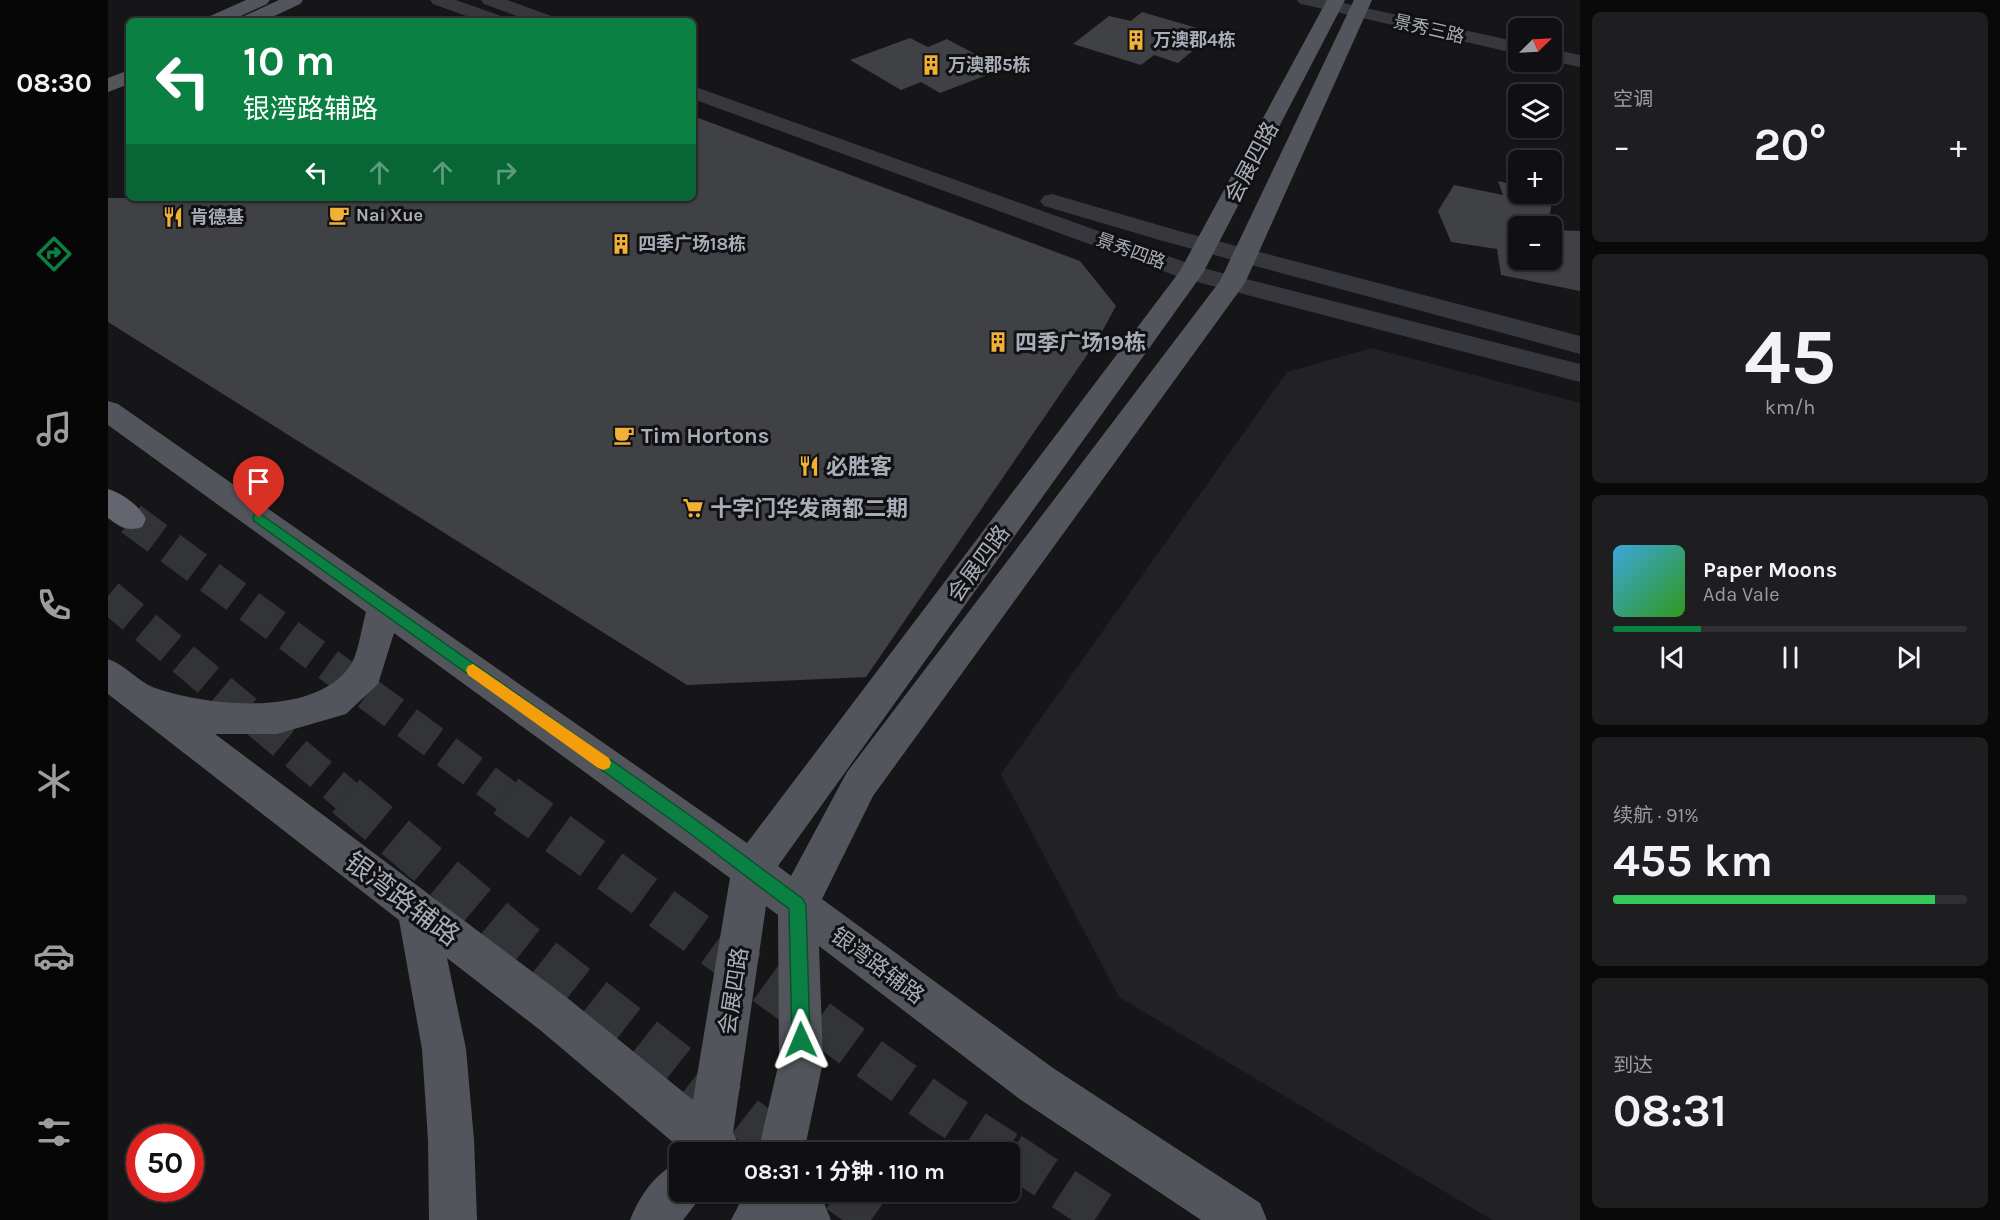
<!DOCTYPE html>
<html lang="zh">
<meta charset="utf-8">
<style>
:root{--surface:#101012;--page:#1e1e20;--text:#f1f3f6;--muted:#9c9d9f;--line:#303032;--accent:#0b8043}
body{margin:0;font-family:Karla,"Noto Sans SC",sans-serif;background:var(--page);color:var(--text);height:100vh;display:flex;flex-direction:column;font-size:22px;white-space:nowrap}
*{box-sizing:border-box;margin:0}
p{font-size:20px;color:var(--muted)}
.icon{flex:none;width:33px;height:33px;fill:none;stroke:currentColor;stroke-width:2;stroke-linecap:round;stroke-linejoin:round}
.map{position:relative;flex:1;overflow:hidden}
.sheet{display:flex;flex-direction:column;gap:12px;padding:12px;background:#09090a;width:420px}
.sheet>*{flex:none}
.guide{position:absolute;left:18px;top:18px;width:570px;height:183px;border-radius:9px;box-shadow:0 2px 4px #0004,0 0 0 2px var(--line);background:#0b8043;color:#fff;overflow:hidden}
.needle{width:39px;rotate:66deg}
.tools{position:absolute;left:1400px;top:18px;display:grid;gap:12px}
.tools a{display:grid;place-items:center;width:54px;height:54px;border-radius:9px;background:var(--surface);box-shadow:0 2px 4px #0004,0 0 0 2px var(--line);font-size:30px}
.speed{position:absolute;left:18px;top:1124px;display:flex;gap:12px;font-size:30px;font-weight:700;text-align:center}
.speed>*{display:grid;place-content:center;width:78px;height:78px;border-radius:50%;background:var(--surface);box-shadow:0 2px 4px #0004,0 0 0 2px var(--line);line-height:1}
.speed .limit{border:9px solid #d22;background:#fff;color:#111}
.pin{position:absolute;display:grid;place-items:center;width:51px;height:51px;color:#fff;margin:-62px -26px;border-radius:50% 50% 50% 0;rotate:-45deg;box-shadow:0 0 6px #0007}
.pin .icon{rotate:45deg}
.me{position:absolute;width:66px;margin:-33px;rotate:359deg;stroke-linejoin:round;filter:drop-shadow(0 0 4px #0008)}
.turn{display:flex;align-items:center;gap:21px;height:126px;padding:0 18px;font-size:27px}
.turn .icon{width:78px;height:78px;stroke-width:2.5}
.turn b{display:block;font-size:42px;line-height:51px}
.lanes{display:flex;align-items:center;height:57px;padding:0 18px;background:#0003;justify-content:center;gap:30px;direction:ltr}
.lanes .off{opacity:.35}
.big{font-size:45px;font-weight:700;line-height:1.1}
.sheet .card{flex:1;display:flex;flex-direction:column;justify-content:center;gap:9px;min-width:0;padding:0 21px;border-radius:9px;background:var(--page)}
.sheet .dial{align-items:center;gap:0}
.dial b{font-size:78px;line-height:1}
.song{display:flex;align-items:center;gap:18px}
.cover{width:72px;height:72px;border-radius:9px;background:linear-gradient(135deg,hsl(200 70% 55%),hsl(110 70% 35%))}
.played{height:6px;border-radius:3px;background:linear-gradient(90deg,var(--accent) 25%,var(--line) 25%)}
.keys{display:flex;justify-content:space-around;direction:ltr}
.heat{display:flex;justify-content:space-between;align-items:center;font-size:33px;direction:ltr}
.charge{height:9px;border-radius:4px;background:linear-gradient(90deg,#34c759 91%,var(--line) 0)}
.trip{position:absolute;left:561px;top:1142px;width:351px;height:60px;border-radius:9px;background:var(--surface);box-shadow:0 2px 4px #0004,0 0 0 2px var(--line);font-weight:700;line-height:60px;text-align:center}
main{display:flex;flex:1;min-height:0}
.menu{display:flex;flex-direction:column;width:108px;justify-content:space-around;align-items:center;background:#060607;color:var(--muted)}
.menu .icon{width:42px;height:42px}
.menu .selected{color:var(--accent)}
.menu b{font-size:27px;color:var(--text)}
.map>svg:first-child{display:block}
.built{fill:#222225}
.building{fill:#404145}
.lines{fill:none;stroke-linecap:round;stroke-linejoin:round}
.highway-tunnel-far1{stroke:#333438;stroke-width:33;stroke-dasharray:33 16;stroke-linecap:butt}
.highway-tunnel{stroke:#333438;stroke-width:43;stroke-dasharray:43 21;stroke-linecap:butt}
.minor{fill:#37383d;fill-rule:evenodd}
.major{fill:#53555c;fill-rule:evenodd}
.highway{fill:#63666e;fill-rule:evenodd}
.route{fill:#0b8043;stroke:#07532c;stroke-width:1.5}
.slow{fill:#f59e0b}
.labels{text-anchor:middle;stroke-width:6;stroke-linejoin:round;paint-order:stroke}
.far-street-label{font-size:18px;fill:#a8adb8;stroke:#111113}
.far-poi-label{font-size:18px;font-weight:bold;fill:#a8adb8;stroke:#111113;text-anchor:start}
.street-label{font-size:22px;fill:#a8adb8;stroke:#111113}
.poi-label{font-size:22px;font-weight:bold;fill:#a8adb8;stroke:#111113;text-anchor:start}
.near-street-label{font-size:27px;fill:#a8adb8;stroke:#111113}
</style>
<main>
<nav class="menu">
<b>08:30</b>
<svg class="icon selected" aria-label="directions" viewBox="0 0 24 24"><path d="M12 3l9 9-9 9-9-9zM9 14v-3h6M13 9l2 2-2 2"/></svg>
<svg class="icon" aria-label="music" viewBox="0 0 24 24"><path d="M9 18V5l10-2v13"/><circle cx="6" cy="18" r="3"/><circle cx="16" cy="16" r="3"/></svg>
<svg class="icon" aria-label="phone" viewBox="0 0 24 24"><path d="M5 4h4l2 5-3 2q2 4 5 5l2-3 5 2v4C11 20 4 13 5 4z"/></svg>
<svg class="icon" aria-label="climate" viewBox="0 0 24 24"><path d="M12 3v18M4 7l16 10M4 17L20 7"/></svg>
<svg class="icon" aria-label="car" viewBox="0 0 24 24"><path d="M5 17H2v-5l4-1 3-4h7l3 4 3 1v5h-3M9 17h6M6 11h13"/><circle cx="7" cy="17" r="2"/><circle cx="17" cy="17" r="2"/></svg>
<svg class="icon" aria-label="filters" viewBox="0 0 24 24"><path d="M4 7h16M4 17h16"/><circle cx="9" cy="7" r="2"/><circle cx="15" cy="17" r="2"/></svg>
</nav>
<div class="map">
<svg width="1472" height="1220" viewBox="0 0 1472 1220">
<rect width="100%" height="100%" fill="#161618"/>
<path class="built" d="M1264 348 1472 403V1220H1384L1011 997 893 774 1179 372Z"/>
<path class="building" d="M1034 12 1106 33 1070 63 1046 55 1033 65 965 44 1001 16 1023 21Z
M802 38 820 47 839 39 895 69 832 93 813 82 793 90 742 60Z
M585 116 972 261 1008 306 990 339 758 677 579 685 0 322V198H585Z
M1390 181 1410 186V194L1445 195 1440 226H1410V260H1443V230L1472 231V291L1393 275 1389 249 1343 242 1330 211 1346 185 1395 195Z"/>
<g class="lines">
<path class="highway-tunnel-far1" d="M23 519 400 797
M0 596 240 797"/>
<path class="highway-tunnel" d="M238 796 409 939 681 1152
M398 796 834 1111 898 1152
M902 1154 1003 1220
M731 1191 771 1220"/>
<path class="minor" d="M322 0H348L396 17 398 21H372L325 4Z
M373 0H399L446 17 448 21H422L376 4Z
M1189 0H1222L1410 42V54L1198 5 1192 4Z
M1443 49 1472 55V67L1443 61Z
M585 86 1091 267 1472 364V382L1074 278 585 99Z
M944 194 1071 231 1472 336V354L1055 241 936 206 932 201 936 196Z"/>
<path class="major" d="M138 0H162L159 4 122 21H98L100 17Z
M171 0H195L192 4 156 21H132L134 17Z
M1219 0H1237L1095 273 670 866 683 876 739 772 1112 281 1246 0H1264L1137 283 765 796 714 899 945 1068 1152 1203 1159 1220H1093L913 1100 711 946 715 1062 696 1152H650L671 1062 670 915 658 906 625 1133 635 1152H572L573 1149 432 1030 339 958 358 1049 366 1140 369 1220H321L320 1140 314 1049 291 920 0 694V659C18 665 30 682 47 688 99 706 206 718 242 666 250 655 254 626 258 612L0 425V401L10 404 639 843 1072 271ZM286 633 622 878 585 1100 462 1000 107 734H169L238 714 270 684Z
M21 70V84L0 92V78Z
M572 1162V1191H593L589 1202 575 1220H522C532 1196 547 1172 572 1162Z
M638 1191H700L716 1203 723 1220H623Z"/>
<path class="highway" d="M0 489C15 494 31 505 38 519L34 527C19 532 12 527 0 518Z"/>
</g>
<path class="route" d="M151 513 587 819 695 899 698 905 702 1040 699 1046 693 1048 686 1046 684 1040 681 909 576 829 146 521 145 518 146 514Z"/>
<path class="slow" d="M365 664 501 758 503 763 501 768 495 770 490 768 360 675 358 670 360 666Z"/>
<defs>
<g id="building-bare" transform="scale(1.62)"><path d="M-4-6H4V6H1V3H-1V6H-4ZM-2.5-4.3h1.7v1.8h-1.7ZM.8-4.3h1.7v1.8H.8ZM-2.5-1h1.7V.8h-1.7ZM.8-1h1.7V.8H.8Z" fill="#f2b134" stroke="#111113" stroke-width="2.5" paint-order="stroke"/></g>
<g id="cafe-bare" transform="scale(1.62)"><path d="M-5.5-4.5H6V0H3Q3 3.5 0 3.5H-2.5Q-5.5 3.5-5.5 0ZM3-3.2v2h1.7v-2ZM-6 4.5H4V6H-6Z" fill="#f2b134" stroke="#111113" stroke-width="2.5" paint-order="stroke"/></g>
<g id="restaurant-bare" transform="scale(1.62)"><path d="M-5-6h1v4h1v-4h1v4h1v-4h1v5L-1.5 .5V6h-2V.5L-5-1ZM5-6V6H3V1.5H1.5Q1.5-4 5-6Z" fill="#f2b134" stroke="#111113" stroke-width="2.5" paint-order="stroke"/></g>
<g id="supermarket-bare" transform="scale(1.62)"><path d="M-6-5.5h2.5l.6 2H6L4.5 2H-2.5L-4.4-4H-6ZM-1.5 3.2a1.3 1.3 0 1 0 .1 0ZM3 3.2a1.3 1.3 0 1 0 .1 0Z" fill="#f2b134" stroke="#111113" stroke-width="2.5" paint-order="stroke"/></g>
</defs>
<g fill-rule="evenodd">
<use href="#building-bare" x="1028" y="40"/>
<use href="#building-bare" x="823" y="65"/>
<use href="#cafe-bare" x="231" y="215"/>
<use href="#restaurant-bare" x="65" y="217"/>
<use href="#building-bare" x="513" y="244"/>
<use href="#building-bare" x="890" y="342"/>
<use href="#cafe-bare" x="516" y="435"/>
<use href="#restaurant-bare" x="701" y="466"/>
<use href="#supermarket-bare" x="585" y="508"/>
</g>
<g class="labels">
<g class="far-street-label">
<text transform="translate(1321 29) rotate(13)" y="6">景秀三路</text>
<text transform="translate(1023 251) rotate(20)" y="6">景秀四路</text>
</g>
<g class="far-poi-label">
<text x="1045" y="46">万澳郡4栋</text>
<text x="840" y="71">万澳郡5栋</text>
<text x="248" y="221">Nai Xue</text>
<text x="82" y="223">肯德基</text>
<text x="530" y="250">四季广场18栋</text>
</g>
<g class="street-label">
<text transform="translate(1143 162) rotate(-62)" y="8">会展四路</text>
<text transform="translate(870 563) rotate(-54)" y="8">会展四路</text>
<text transform="translate(770 965) rotate(37)" y="8">银湾路辅路</text>
<text transform="translate(625 991) rotate(-81)" y="8">会展四路</text>
</g>
<g class="poi-label">
<text x="907" y="350">四季广场19栋</text>
<text x="533" y="443">Tim Hortons</text>
<text x="718" y="474">必胜客</text>
<text x="602" y="516">十字门华发商都二期</text>
</g>
<g class="near-street-label">
<text transform="translate(294 899) rotate(37)" y="9">银湾路辅路</text>
</g>
</g>
</svg>
<div class="tools">
<a><svg class="needle" viewBox="-14 -14 28 28"><path d="M0-13l5 13h-10z" fill="#e53935"/><path d="M0 13l5-13h-10z" fill="#9c9d9f"/></svg></a>
<a><svg class="icon" aria-label="layers" viewBox="0 0 24 24"><path d="M12 4l9 5-9 5-9-5zM3 14l9 5 9-5"/></svg></a>
<a>+</a>
<a>−</a>
</div>
<div class="speed"><div class="limit">50</div></div>
<div class="pin" style="left:151px;top:518px;background:#d93025"><svg class="icon" aria-label="arrive" viewBox="0 0 24 24"><path d="M6 21V4h12l-3 4 3 4H6"/></svg></div>
<svg class="me" style="left:693px;top:1040px" viewBox="-20 -20 40 40"><path d="M0-17L14 15 0 8-14 15z" fill="#0b8043" stroke="#fff" stroke-width="4"/></svg>
<div class="trip">08:31 · 1 分钟 · 110 m</div>
<div class="guide">
<div class="turn"><svg class="icon" aria-label="left" viewBox="0 0 24 24"><path d="M17 20v-9H6M10 6l-5 5 5 5"/></svg><div><b>10 m</b>银湾路辅路</div></div>
<div class="lanes"><svg class="icon" aria-label="left" viewBox="0 0 24 24"><path d="M17 20v-9H6M10 6l-5 5 5 5"/></svg><svg class="icon off" aria-label="ahead" viewBox="0 0 24 24"><path d="M12 20V5M6 11l6-6 6 6"/></svg><svg class="icon off" aria-label="ahead" viewBox="0 0 24 24"><path d="M12 20V5M6 11l6-6 6 6"/></svg><svg class="icon off" aria-label="right" viewBox="0 0 24 24"><path d="M7 20v-9h11M14 6l5 5-5 5"/></svg></div>
</div>
</div>
<section class="sheet">
<div class="card"><p>空调</p>
<div class="heat"><a>−</a><b class="big">20°</b><a>+</a></div>
</div>
<div class="card dial"><b>45</b><p>km/h</p></div>
<div class="card">
<div class="song"><i class="cover"></i><div><b>Paper Moons</b><p>Ada Vale</p></div></div>
<div class="played"></div>
<div class="keys"><svg class="icon" aria-label="previous" viewBox="0 0 24 24"><path d="M18 5L8 12l10 7zM5 5v14"/></svg><svg class="icon" aria-label="pause" viewBox="0 0 24 24"><path d="M8 5v14M16 5v14"/></svg><svg class="icon" aria-label="next" viewBox="0 0 24 24"><path d="M6 5l10 7-10 7zM19 5v14"/></svg></div>
</div>
<div class="card"><p>续航 · 91%</p><b class="big">455 km</b><div class="charge"></div></div>
<div class="card"><p>到达</p><b class="big">08:31</b></div>
</section>
</main>
